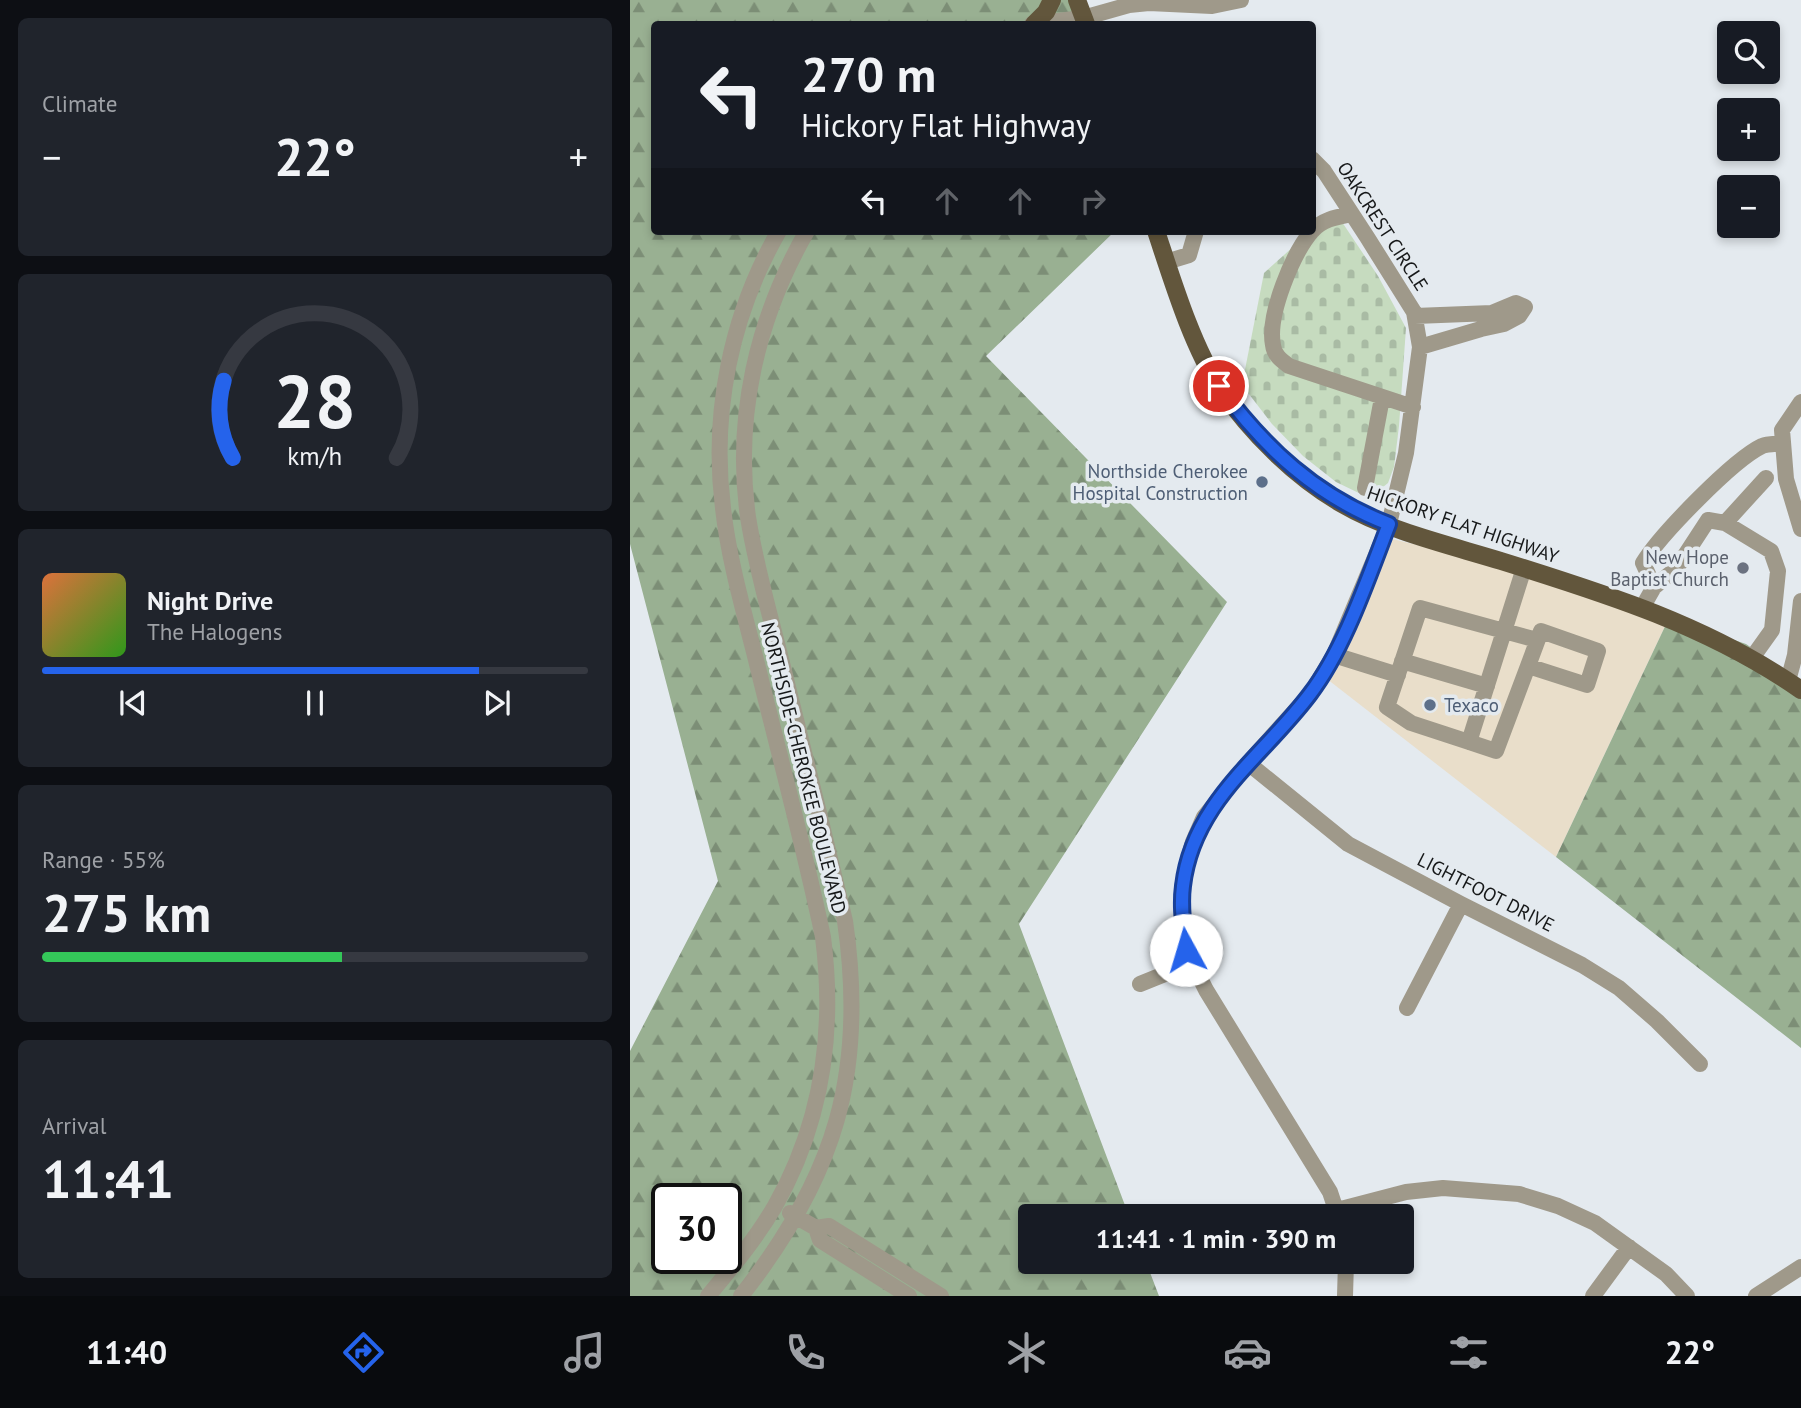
<!DOCTYPE html>
<meta charset="utf-8">
<style>
:root{--surface:#171b24;--page:#20242c;--text:#f1f3f6;--muted:#9ea1a6;--line:#363941;--accent:#2563eb}
body{margin:0;font-family:"PT Sans",sans-serif;background:var(--page);color:var(--text);height:100vh;display:flex;flex-direction:column;font-size:26px;white-space:nowrap}
*{box-sizing:border-box;margin:0}
p{font-size:23px;color:var(--muted)}
.icon{flex:none;width:38px;height:38px;fill:none;stroke:currentColor;stroke-width:2;stroke-linecap:round;stroke-linejoin:round}
.map{position:relative;flex:1;overflow:hidden}
.panel{display:flex;flex-direction:column;gap:18px;padding:18px;background:#0d0f14;width:630px}
.panel>*{flex:none}
.guide{position:absolute;left:21px;top:21px;width:665px;height:214px;border-radius:7px;box-shadow:0 4px 10px #0003;background:#171b24;color:var(--text);overflow:hidden}
.tools{position:absolute;left:1087px;top:21px;display:grid;gap:14px}
.tools a{display:grid;place-items:center;width:63px;height:63px;border-radius:7px;background:var(--surface);box-shadow:0 4px 10px #0003;font-size:35px}
.speed{position:absolute;left:21px;top:1183px;display:flex;gap:14px;font-size:35px;font-weight:700;text-align:center}
.speed>*{display:grid;place-content:center;width:91px;height:91px;border-radius:50%;background:var(--surface);box-shadow:0 4px 10px #0003;line-height:1}
.speed .limit{border:4px solid #111;border-radius:10px;background:#fff;color:#111}
.pin{position:absolute;display:grid;place-items:center;width:60px;height:60px;color:#fff;margin:-30px;border:4px solid #fff;border-radius:50%;box-shadow:0 2px 7px #0007}
.me{position:absolute;width:77px;margin:-38px;rotate:354deg;stroke-linejoin:round;filter:drop-shadow(0 0 5px #0008)}
.turn{display:flex;align-items:center;gap:24px;height:147px;padding:0 35px;font-size:32px}
.turn .icon{width:91px;height:91px;stroke-width:2.5}
.turn b{display:block;font-size:49px;line-height:60px}
.lanes{display:flex;align-items:center;height:66px;padding:0 35px;background:#0003;justify-content:center;gap:35px;direction:ltr}
.lanes .off{opacity:.35}
.big{font-size:52px;font-weight:800;line-height:1.1}
.panel .widget{flex:1;display:flex;flex-direction:column;justify-content:center;gap:10px;min-width:0;padding:0 24px;border-radius:10px;background:var(--page)}
.panel .dial{align-items:center;gap:0}
.dial svg{height:182px;overflow:visible;fill:none;stroke:var(--line);stroke-width:7;stroke-linecap:round;text-anchor:middle}
.dial text{fill:var(--text);stroke:none}
.song{display:flex;align-items:center;gap:21px}
.cover{width:84px;height:84px;border-radius:10px;background:linear-gradient(135deg,hsl(20 70% 55%),hsl(110 70% 35%))}
.played{height:7px;border-radius:4px;background:linear-gradient(90deg,var(--accent) 80%,var(--line) 80%)}
.keys{display:flex;justify-content:space-around;direction:ltr}
.heat{display:flex;justify-content:space-between;align-items:center;font-size:38px;direction:ltr}
.charge{height:10px;border-radius:5px;background:linear-gradient(90deg,#34c759 55%,var(--line) 0)}
.trip{position:absolute;left:388px;top:1204px;width:396px;height:70px;border-radius:7px;background:var(--surface);box-shadow:0 4px 10px #0003;font-weight:800;line-height:70px;text-align:center}
.tabs{display:flex;height:112px;justify-content:space-around;align-items:center;background:#090b0e;color:var(--muted)}
.tabs .icon{width:49px;height:49px}
.tabs .selected{color:var(--accent)}
.tabs b{font-size:32px;color:var(--text)}
main{display:flex;flex:1;min-height:0}
.map>svg:first-child{display:block}
.commercial{fill:#e9deca}
.forest{fill:url(#forest-firs);fill-rule:evenodd}
.cemetery{fill:url(#cemetery-stones)}
.lines{fill:none;stroke-linecap:round;stroke-linejoin:round}
.minor{stroke:#9f998a;stroke-width:16}
.major{stroke:#62563c;stroke-width:18}
.route-casing{stroke:#184099;stroke-width:18}
.route{stroke:#2563eb;stroke-width:12}
.service-dot{fill:#5c6f8a;stroke:#e4eaef;stroke-width:2.5}
.worship-dot{fill:#6b7280;stroke:#e4eaef;stroke-width:2.5}
.labels{text-anchor:middle;stroke-width:7;stroke-linejoin:round;paint-order:stroke}
.street-label{font-size:19px;fill:#161819;stroke:#e4eaef}
.service-label{font-size:19px;fill:#4e5e75;stroke:#e4eaef;text-anchor:end}
.worship-label{font-size:19px;fill:#5b616d;stroke:#e4eaef;text-anchor:end}
</style>
<main>
<section class="panel">
<div class="widget"><p>Climate</p>
<div class="heat"><a>−</a><b class="big">22°</b><a>+</a></div>
</div>
<div class="widget dial"><svg viewBox="0 0 100 80">
<path d="M14 69A42 42 0 1 1 86 69"/>
<path d="M14 69A42 42 0 0 1 10 35" stroke="#2563eb"/>
<text x="50" y="56" font-size="32" font-weight="700">28</text>
<text x="50" y="72" font-size="11">km/h</text>
</svg></div>
<div class="widget">
<div class="song"><i class="cover"></i><div><b>Night Drive</b><p>The Halogens</p></div></div>
<div class="played"></div>
<div class="keys"><svg class="icon" aria-label="previous" viewBox="0 0 24 24"><path d="M18 5L8 12l10 7zM5 5v14"/></svg><svg class="icon" aria-label="pause" viewBox="0 0 24 24"><path d="M8 5v14M16 5v14"/></svg><svg class="icon" aria-label="next" viewBox="0 0 24 24"><path d="M6 5l10 7-10 7zM19 5v14"/></svg></div>
</div>
<div class="widget"><p>Range · 55%</p><b class="big">275 km</b><div class="charge"></div></div>
<div class="widget"><p>Arrival</p><b class="big">11:41</b></div>
</section>
<div class="map">
<svg width="1171" height="1296" viewBox="0 0 1171 1296">
<defs>
<pattern id="forest-firs" width="22" height="20" patternUnits="userSpaceOnUse" patternTransform="scale(1.75)"><rect width="22" height="20" fill="#99b092"/><path d="M5 1l3.5 6h-7zM16 11l3.5 6h-7z" fill="#7c8e76"/></pattern>
<pattern id="cemetery-stones" width="16" height="16" patternUnits="userSpaceOnUse" patternTransform="scale(1.75)"><rect width="16" height="16" fill="#c6dbbf"/><path d="M2 7V4a2 2 0 0 1 4 0v3zM10 15v-3a2 2 0 0 1 4 0v3z" fill="#a9bba4"/></pattern>
</defs>
<rect width="100%" height="100%" fill="#e4eaef"/>
<path class="commercial" d="M758 538 948 583 1039 618 926 857 688 672Z"/>
<path class="forest" d="M0 0H446L455 24H24V231H485L356 356 597 602 389 924 499 1216H401V1262H516L529 1296H0V1051L88 881 0 544ZM37 1199H96V1258H37Z
M1039 618 1116 644 1171 682V1048L926 857Z"/>
<path class="cemetery" d="M704 210 748 276 776 328 769 426 764 467 758 483 747 492 733 495 706 482 673 456 642 424 612 385 634 273Z"/>
<g class="lines">
<path class="minor" d="M402 24 453 18 499 5 519 3 582 6 611 0
M682 159 694 171 737 237 784 312 790 347 776 453 759 524 704 655 681 693 618 763 574 817 563 842 556 867 552 888 553 918 556 950 576 990 700 1192 708 1216
M682 231C663 253 637 315 643 345 644 355 651 360 659 366L783 407
M682 231C693 219 707 217 722 214
M536 262 559 255 566 231
M785 316 862 313 886 303 895 307 889 316 874 324 851 329 790 347
M1171 402 1152 430 1156 479 1171 529
M735 488 752 398
M1095 523 1136 478
M894 568 839 742 781 723 757 707 790 608 907 640
M1024 587 1013 563C1030 535 1103 460 1132 446 1138 444 1147 444 1153 443
M1012 608 1024 587 1046 569 1078 520 1095 523 1141 551 1148 571 1142 630 1122 658
M704 655 768 675
M772 661 857 686
M1158 681 1165 655 1171 601
M839 742 866 751 898 666 957 685 968 651 911 631 898 666
M618 763 718 844 831 904 952 965 989 988 1027 1021 1070 1064
M510 984 562 963
M777 1008 831 904
M707 1210 776 1192 813 1188 889 1194 928 1206 965 1223 1036 1274 1057 1296
M160 1213 186 1228 190 1240 279 1296
M186 1228 199 1226 311 1296
M78 1296C102 1267 126 1239 145 1206 192 1123 205 1031 193 937 174 847 150 758 128 668 115 615 99 562 93 508 81 413 101 314 149 231
M111 1296C205 1177 237 1073 215 921 195 836 174 752 153 667 141 618 126 568 118 517 104 417 127 318 177 231
M715 1296 716 1262
M963 1296 999 1247
M1126 1296 1171 1267"/>
<path class="major" d="M447 0 456 24
M404 24 416 12 422 0
M526 231C542 279 562 346 590 388 621 433 664 476 712 504 758 531 819 545 871 561 977 594 1079 626 1171 690"/>
</g>
<g class="lines">
<g class="route-casing">
<path id="route" d="M556 950C554 929 550 908 553 886 563 801 633 757 680 694 715 648 738 578 759 524 686 496 635 448 589 386"/>
</g>
<use href="#route" class="route"/>
</g>
<g class="service-dot">
<circle cx="632" cy="482" r="7"/>
<circle cx="800" cy="705" r="7"/>
</g>
<circle class="worship-dot" cx="1113" cy="568" r="7"/>
<g class="labels">
<g class="street-label">
<text transform="translate(753 226) rotate(57)" y="7">OAKCREST CIRCLE</text>
<text transform="translate(833 524) rotate(19)" y="7">HICKORY FLAT HIGHWAY</text>
<text transform="translate(174 768) rotate(76)" y="7">NORTHSIDE-CHEROKEE BOULEVARD</text>
<text transform="translate(856 892) rotate(27)" y="7">LIGHTFOOT DRIVE</text>
</g>
<g class="service-label">
<text x="618" y="478">Northside Cherokee<tspan x="618" dy="22">Hospital Construction</tspan></text>
<text x="814" y="712" text-anchor="start">Texaco</text>
</g>
<g class="worship-label">
<text x="1099" y="564">New Hope<tspan x="1099" dy="22">Baptist Church</tspan></text>
</g>
</g>
</svg>
<div class="tools">
<a><svg class="icon" aria-label="search" viewBox="0 0 24 24"><circle cx="10" cy="10" r="6"/><path d="M15 15l6 6"/></svg></a>
<a>+</a>
<a>−</a>
</div>
<div class="speed"><div class="limit">30</div></div>
<div class="pin" style="left:589px;top:386px;background:#d93025"><svg class="icon" aria-label="arrive" viewBox="0 0 24 24"><path d="M6 21V4h12l-3 4 3 4H6"/></svg></div>
<svg class="me" style="left:556px;top:950px" viewBox="-20 -20 40 40"><circle r="19" fill="#fff"/><path d="M0-13L10 11 0 6-10 11z" fill="#2563eb"/></svg>
<div class="trip">11:41 · 1 min · 390 m</div>
<div class="guide">
<div class="turn"><svg class="icon" aria-label="left" viewBox="0 0 24 24"><path d="M17 20v-9H6M10 6l-5 5 5 5"/></svg><div><b>270 m</b>Hickory Flat Highway</div></div>
<div class="lanes"><svg class="icon" aria-label="left" viewBox="0 0 24 24"><path d="M17 20v-9H6M10 6l-5 5 5 5"/></svg><svg class="icon off" aria-label="ahead" viewBox="0 0 24 24"><path d="M12 20V5M6 11l6-6 6 6"/></svg><svg class="icon off" aria-label="ahead" viewBox="0 0 24 24"><path d="M12 20V5M6 11l6-6 6 6"/></svg><svg class="icon off" aria-label="right" viewBox="0 0 24 24"><path d="M7 20v-9h11M14 6l5 5-5 5"/></svg></div>
</div>
</div>
</main>
<nav class="tabs">
<b>11:40</b>
<svg class="icon selected" aria-label="directions" viewBox="0 0 24 24"><path d="M12 3l9 9-9 9-9-9zM9 14v-3h6M13 9l2 2-2 2"/></svg>
<svg class="icon" aria-label="music" viewBox="0 0 24 24"><path d="M9 18V5l10-2v13"/><circle cx="6" cy="18" r="3"/><circle cx="16" cy="16" r="3"/></svg>
<svg class="icon" aria-label="phone" viewBox="0 0 24 24"><path d="M5 4h4l2 5-3 2q2 4 5 5l2-3 5 2v4C11 20 4 13 5 4z"/></svg>
<svg class="icon" aria-label="climate" viewBox="0 0 24 24"><path d="M12 3v18M4 7l16 10M4 17L20 7"/></svg>
<svg class="icon" aria-label="car" viewBox="0 0 24 24"><path d="M5 17H2v-5l4-1 3-4h7l3 4 3 1v5h-3M9 17h6M6 11h13"/><circle cx="7" cy="17" r="2"/><circle cx="17" cy="17" r="2"/></svg>
<svg class="icon" aria-label="filters" viewBox="0 0 24 24"><path d="M4 7h16M4 17h16"/><circle cx="9" cy="7" r="2"/><circle cx="15" cy="17" r="2"/></svg>
<b>22°</b>
</nav>
